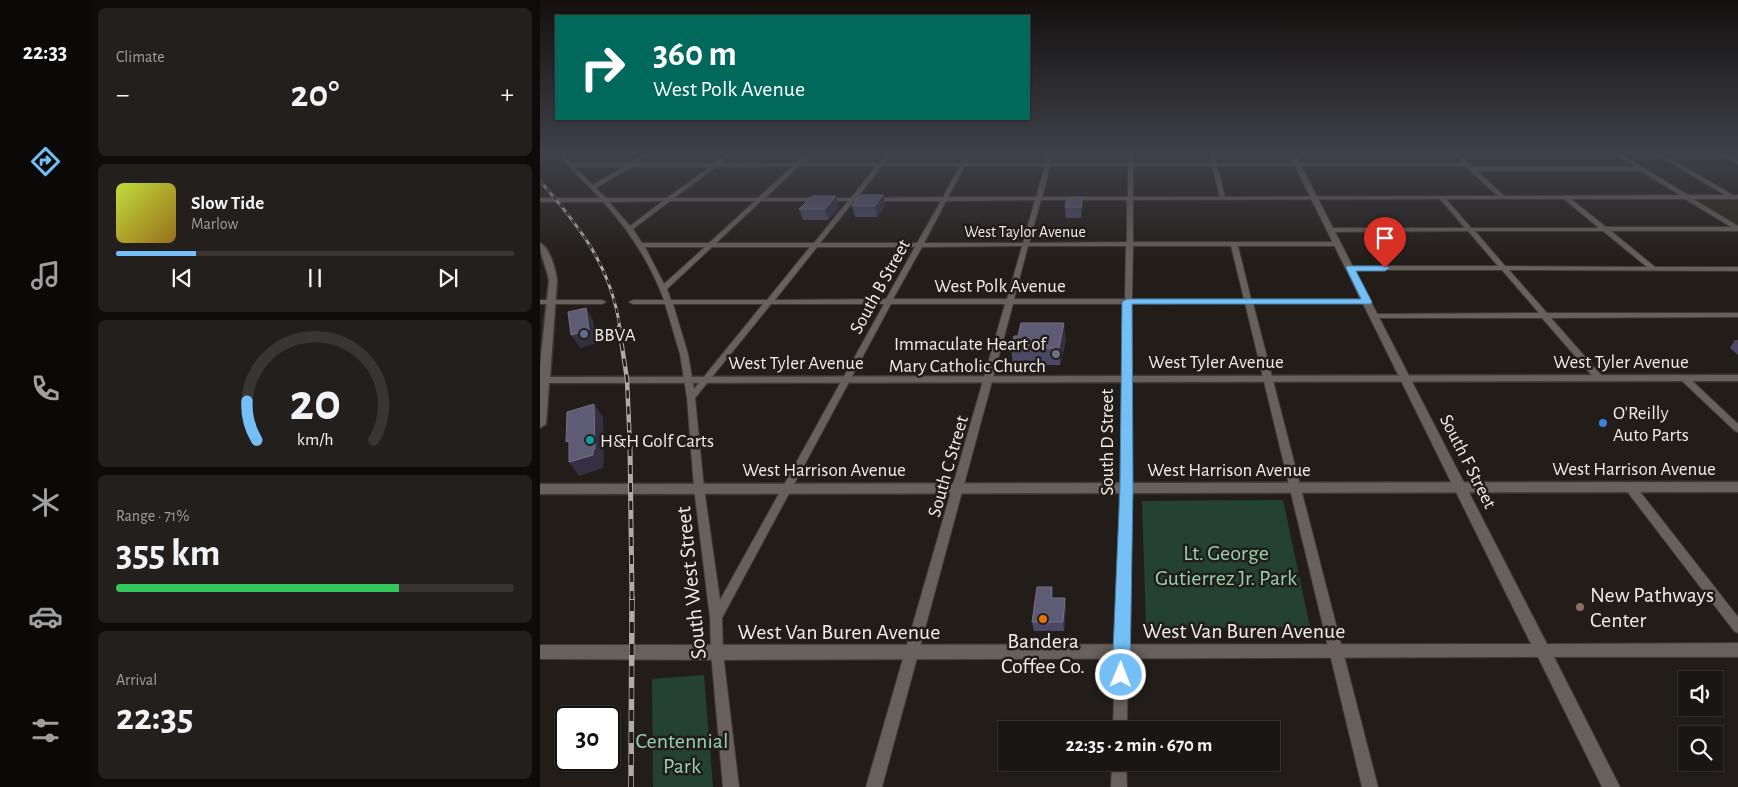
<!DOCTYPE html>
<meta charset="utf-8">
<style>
:root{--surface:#1a1613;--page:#231f1c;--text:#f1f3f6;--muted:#9f9fa0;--line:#383533;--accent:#74c0f6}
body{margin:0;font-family:"Alegreya Sans",sans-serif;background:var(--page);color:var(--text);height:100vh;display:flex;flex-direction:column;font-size:19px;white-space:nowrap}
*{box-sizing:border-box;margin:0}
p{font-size:16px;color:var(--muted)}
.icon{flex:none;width:28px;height:28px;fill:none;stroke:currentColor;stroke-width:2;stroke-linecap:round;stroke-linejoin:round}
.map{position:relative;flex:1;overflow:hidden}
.details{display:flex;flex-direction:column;gap:8px;padding:8px;background:#0e0c0a;width:450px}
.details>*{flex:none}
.top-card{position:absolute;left:15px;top:15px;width:475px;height:105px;border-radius:0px;box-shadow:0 1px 4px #0004,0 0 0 1px var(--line);background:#00695c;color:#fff;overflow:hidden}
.controls{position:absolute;left:1138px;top:671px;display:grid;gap:10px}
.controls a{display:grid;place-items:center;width:45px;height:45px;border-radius:0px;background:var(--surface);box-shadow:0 1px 4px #0004,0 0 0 1px var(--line);font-size:25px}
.speed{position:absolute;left:15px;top:706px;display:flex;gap:10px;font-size:25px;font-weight:700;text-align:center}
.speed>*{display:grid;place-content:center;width:65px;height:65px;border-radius:50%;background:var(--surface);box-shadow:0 1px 4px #0004,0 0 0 1px var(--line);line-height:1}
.speed .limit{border:2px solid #111;border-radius:8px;background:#fff;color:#111}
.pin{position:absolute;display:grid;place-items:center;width:42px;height:42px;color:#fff;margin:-51px -21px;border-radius:50% 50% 50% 0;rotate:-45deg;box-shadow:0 0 5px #0007}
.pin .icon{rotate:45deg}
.me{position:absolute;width:55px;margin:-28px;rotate:1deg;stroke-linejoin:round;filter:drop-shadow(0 0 4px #0008)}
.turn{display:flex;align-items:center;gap:18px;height:105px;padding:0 15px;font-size:22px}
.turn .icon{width:65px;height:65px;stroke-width:2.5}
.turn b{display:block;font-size:35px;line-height:42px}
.big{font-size:38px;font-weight:600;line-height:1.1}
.details .card{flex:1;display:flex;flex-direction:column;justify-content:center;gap:8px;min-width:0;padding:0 18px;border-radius:8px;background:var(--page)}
.details .dial{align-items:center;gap:0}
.dial svg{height:130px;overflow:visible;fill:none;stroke:var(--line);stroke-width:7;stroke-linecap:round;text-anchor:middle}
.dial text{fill:var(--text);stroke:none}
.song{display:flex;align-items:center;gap:15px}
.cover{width:60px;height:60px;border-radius:8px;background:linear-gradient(135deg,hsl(70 70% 55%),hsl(40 70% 35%))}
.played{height:5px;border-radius:2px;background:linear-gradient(90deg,var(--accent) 20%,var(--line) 20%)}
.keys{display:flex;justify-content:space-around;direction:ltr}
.heat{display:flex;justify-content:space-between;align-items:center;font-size:28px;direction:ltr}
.charge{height:8px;border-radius:4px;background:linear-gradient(90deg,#34c759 71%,var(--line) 0)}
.trip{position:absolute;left:458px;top:721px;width:282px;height:50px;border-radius:0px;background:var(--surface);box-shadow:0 1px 4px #0004,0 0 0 1px var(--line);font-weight:600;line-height:50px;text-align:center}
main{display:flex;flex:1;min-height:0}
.tab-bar{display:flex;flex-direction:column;width:90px;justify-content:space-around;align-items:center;background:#0a0908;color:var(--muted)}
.tab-bar .icon{width:35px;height:35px}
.tab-bar .active{color:var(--accent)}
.tab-bar b{font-size:22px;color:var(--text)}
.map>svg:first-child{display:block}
.education{fill:#2c2414}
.green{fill:#244231}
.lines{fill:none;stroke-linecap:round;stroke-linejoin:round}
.minor-casing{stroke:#3e3936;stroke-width:2}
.tertiary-casing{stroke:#3e3936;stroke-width:2}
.secondary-casing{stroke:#3e3936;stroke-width:3}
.minor{fill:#68605b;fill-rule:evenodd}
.tertiary{fill:#68605b;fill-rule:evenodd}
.secondary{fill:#68605b;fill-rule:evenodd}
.rail-far3-casing{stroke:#b0aba8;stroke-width:3}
.rail-far2-casing{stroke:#b0aba8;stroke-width:4.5}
.rail-far1-casing{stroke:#b0aba8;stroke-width:5}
.rail-casing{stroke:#b0aba8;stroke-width:5.5}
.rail-far3{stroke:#231d19;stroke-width:2;stroke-dasharray:5;stroke-linecap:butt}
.rail-far2{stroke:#231d19;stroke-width:2.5;stroke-dasharray:8;stroke-linecap:butt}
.rail-far1{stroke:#231d19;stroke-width:3;stroke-dasharray:9;stroke-linecap:butt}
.rail{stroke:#231d19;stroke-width:4;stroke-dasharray:11;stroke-linecap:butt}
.wall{fill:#4c4966}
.shaded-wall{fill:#343041}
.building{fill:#5e5b74;stroke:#757186}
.route{fill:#74c0f6;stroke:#4b7da0}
.service-dot{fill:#5c6f8a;stroke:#231d19;stroke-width:2}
.worship-dot{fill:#6b7280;stroke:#231d19;stroke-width:2}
.shop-dot{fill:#3f7fe0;stroke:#231d19;stroke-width:2}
.culture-dot{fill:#0f9aa8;stroke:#231d19;stroke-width:2}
.education-dot{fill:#8d6e63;stroke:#231d19;stroke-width:2}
.food-dot{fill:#e8710a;stroke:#231d19;stroke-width:2}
.labels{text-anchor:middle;stroke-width:5;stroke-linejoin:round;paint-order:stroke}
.far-street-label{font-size:16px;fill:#f0ebe9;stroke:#231d19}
.street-label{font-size:19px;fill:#f0ebe9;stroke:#231d19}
.poi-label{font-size:19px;fill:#f0ebe9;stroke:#231d19;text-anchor:start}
.near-park-label{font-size:22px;fill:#93d2ae;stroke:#231d19}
.near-street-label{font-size:22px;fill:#f0ebe9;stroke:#231d19}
.near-poi-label{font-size:22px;fill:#f0ebe9;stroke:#231d19;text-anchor:start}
</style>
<main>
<nav class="tab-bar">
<b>22:33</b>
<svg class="icon active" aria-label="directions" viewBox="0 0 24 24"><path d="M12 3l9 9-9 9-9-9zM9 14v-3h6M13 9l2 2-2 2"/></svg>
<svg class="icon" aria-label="music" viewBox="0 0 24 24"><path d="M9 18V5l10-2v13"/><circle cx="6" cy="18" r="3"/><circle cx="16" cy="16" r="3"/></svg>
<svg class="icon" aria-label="phone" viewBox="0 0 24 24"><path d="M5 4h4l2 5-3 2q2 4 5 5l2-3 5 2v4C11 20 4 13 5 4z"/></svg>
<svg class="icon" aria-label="climate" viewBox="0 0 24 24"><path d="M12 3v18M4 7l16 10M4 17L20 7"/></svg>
<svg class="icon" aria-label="car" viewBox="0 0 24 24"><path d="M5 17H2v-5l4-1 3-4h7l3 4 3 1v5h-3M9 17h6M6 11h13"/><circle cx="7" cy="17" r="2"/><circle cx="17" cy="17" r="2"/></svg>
<svg class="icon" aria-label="filters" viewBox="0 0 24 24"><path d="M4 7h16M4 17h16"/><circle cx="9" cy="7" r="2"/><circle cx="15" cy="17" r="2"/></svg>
</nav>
<section class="details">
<div class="card"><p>Climate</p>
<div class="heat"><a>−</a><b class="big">20°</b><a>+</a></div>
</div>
<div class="card">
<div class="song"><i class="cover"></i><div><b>Slow Tide</b><p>Marlow</p></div></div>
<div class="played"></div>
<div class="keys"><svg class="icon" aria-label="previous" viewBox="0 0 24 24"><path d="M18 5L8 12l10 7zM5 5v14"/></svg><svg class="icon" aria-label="pause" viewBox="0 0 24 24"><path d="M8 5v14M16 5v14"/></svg><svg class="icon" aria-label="next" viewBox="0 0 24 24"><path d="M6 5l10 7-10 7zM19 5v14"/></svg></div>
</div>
<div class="card dial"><svg viewBox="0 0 100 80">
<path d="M14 69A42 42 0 1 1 86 69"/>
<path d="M14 69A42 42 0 0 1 8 45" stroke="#74c0f6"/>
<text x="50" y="56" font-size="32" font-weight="700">20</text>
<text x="50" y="72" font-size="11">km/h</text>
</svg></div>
<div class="card"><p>Range · 71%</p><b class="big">355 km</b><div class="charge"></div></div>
<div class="card"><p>Arrival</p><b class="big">22:35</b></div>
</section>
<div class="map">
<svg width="1198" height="787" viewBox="0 0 1198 787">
<rect width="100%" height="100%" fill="#231d19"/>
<path class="education" d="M1198 200V226L1158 201H1159Z"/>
<path class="green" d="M743 500 770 627 606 628 602 501Z
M164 675 173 787H113L112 679Z"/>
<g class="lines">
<g class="minor-casing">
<path id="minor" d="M17 154H22L31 163H89L104 154H110L96 163H174L187 154H192L180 163H256L266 154H271L262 163H339L346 154H351L344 163H421L426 154H431L427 163H506L508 154H513L511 163H588L589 154H593V163H672L670 154H675L677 163 922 162 914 154H919L933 167H1095L1075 154H1081L1148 195H1185L1116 154H1122L1193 195H1198V199H1153L1198 226V231H1071L1115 267H1198V271L969 270 1007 313H1198V317L1011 318 1062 376 1063 378 1059 381 1056 380 1002 318H832L831 316 832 314H835L999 313 962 270H810L807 268 810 266H958L928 231 790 232 787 230 790 228H925L900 199 593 200V242H797L800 244 797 246H698L711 299H827L831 301 827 303H713L838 787H822L705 303 592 304 587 730H573L585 304H473L342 787H326L465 304H351L182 618 183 653 199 787H183L171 653 170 618 154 488 147 398 140 354 125 304H93L89 302 93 300H124C110 263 90 231 63 202H0V198H60ZM253 166 218 198H134L176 167ZM259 166H336L311 198H225ZM342 166H420L403 197 317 198ZM425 166H505L496 197H408ZM510 166H588V197H502ZM593 166H672L680 197H593ZM677 166H925L958 196 685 197ZM34 167H84L53 185ZM91 167H170L127 198H66L56 188ZM937 171H1100L1140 195 964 196ZM906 199H1024L1059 228H931ZM1031 199H1145L1191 227H1066ZM495 200 483 243H384L406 201ZM501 200H587V242L489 243ZM123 201 90 226 69 202ZM130 201H215L169 243H102L93 229ZM221 201H308L274 243H176ZM314 201H401L377 243H280ZM935 231H1063L1107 267 965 266ZM482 246 467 299H353L382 247ZM488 246H586L585 299H474ZM593 246H691L704 299H592ZM105 247H165L124 284ZM172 247H270L227 300H131L127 289ZM277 247H375L346 299 235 300ZM133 304H223L154 389 148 354ZM231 304H344L180 600 164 488 155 398Z
M1180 154H1186L1198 160V164Z
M0 300H62L66 302 62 304H0Z
M1144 375 1147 376 1198 424V432L1195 431 1141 380 1140 378Z
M1090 483 1094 484 1198 617V633L1194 631 1086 490 1085 487 1086 484Z
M572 762H586L587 787H571Z"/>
</g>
<g class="tertiary-casing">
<path id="tertiary" d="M749 154H755L1007 644 1198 643V657H1014L1080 787H1062L998 657 177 660 0 659V645L991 644Z"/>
</g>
<g class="secondary-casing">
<path id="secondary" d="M0 243C10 248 16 270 17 281L10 377 1198 375V381L9 383 6 424 0 428V365L9 281C7 267 0 257 0 243Z
M1198 482V492L0 494V484Z"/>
</g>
<use href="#minor" class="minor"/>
<use href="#tertiary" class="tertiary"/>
<use href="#secondary" class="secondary"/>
<g class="rail-far3-casing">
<path id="rail-far3" d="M0 181C40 227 71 266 80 328"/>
</g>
<g class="rail-far2-casing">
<path id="rail-far2" d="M79 327 87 379 90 448"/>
</g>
<g class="rail-far1-casing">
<path id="rail-far1" d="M90 447 92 599"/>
</g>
<g class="rail-casing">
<path id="rail" d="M91 787 92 598"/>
</g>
<use href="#rail-far3" class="rail-far3"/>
<use href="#rail-far2" class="rail-far2"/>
<use href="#rail-far1" class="rail-far1"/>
<use href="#rail" class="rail"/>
</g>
<path class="wall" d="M343 195 345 206 337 217H315L312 206Z
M542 197 543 207 541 218H526L525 207 530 201Z
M299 207 288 220H263L259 209Z
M526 340 520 365H473L471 348Z
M1195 340H1198V355L1190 348Z
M512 587 513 598 526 607 524 631H494L492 622Z"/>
<path class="shaded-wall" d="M343 195 345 206 337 217 335 206Z
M296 196 299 207 288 220 285 209Z
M542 197 543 207 541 218V207Z
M46 308 53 320 57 343 40 348 31 335Z
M524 323 526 340 520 365 519 348Z
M54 404 63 417 64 463H63V468L39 476 29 462Z
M512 587 513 597 512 607 511 598Z
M525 598 526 607 524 631 523 622Z"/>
<path class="building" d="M320 195H343L335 206H312Z
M272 196H296L285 209H259Z
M531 197H542L541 207H525L526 201H530Z
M46 308 49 330 31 335 28 312Z
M481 323H524L519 348H471L474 336H478Z
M54 404 55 449 53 450V455L29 462V441L26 442 27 412Z
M497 587H512L511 598H525L523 622H492Z"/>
<linearGradient id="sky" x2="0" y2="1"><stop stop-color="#13100e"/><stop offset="0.58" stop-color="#3f4049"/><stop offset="1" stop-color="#3f4049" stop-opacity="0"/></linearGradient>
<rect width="1198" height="264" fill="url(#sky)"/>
<path class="route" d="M807 266H845L850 268 845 271H816L832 302 831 304H592L593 488 590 675 587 681 581 683 575 681 572 675 580 488 582 302 587 299H821L806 268Z"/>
<circle class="service-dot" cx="44" cy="334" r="5"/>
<circle class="worship-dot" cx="516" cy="354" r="5"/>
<circle class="shop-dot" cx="1063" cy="423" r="5"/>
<circle class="culture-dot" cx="50" cy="440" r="5"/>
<circle class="education-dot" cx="1040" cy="607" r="5"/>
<circle class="food-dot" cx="503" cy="619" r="5"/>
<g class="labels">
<g class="far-street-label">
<text x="485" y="237">West Taylor Avenue</text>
</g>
<g class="street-label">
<text x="460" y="292">West Polk Avenue</text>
<text transform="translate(339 286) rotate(-61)" y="7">South B Street</text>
<text x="676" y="368">West Tyler Avenue</text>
<text x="1081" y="368">West Tyler Avenue</text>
<text x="256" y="369">West Tyler Avenue</text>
<text transform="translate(566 442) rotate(-90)" y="7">South D Street</text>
<text transform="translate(929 461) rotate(63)" y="7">South F Street</text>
<text transform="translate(407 466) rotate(-74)" y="7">South C Street</text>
<text x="1094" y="475">West Harrison Avenue</text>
<text x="284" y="476">West Harrison Avenue</text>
<text x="689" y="476">West Harrison Avenue</text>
</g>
<g class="poi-label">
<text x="54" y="341">BBVA</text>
<text x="506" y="350" text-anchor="end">Immaculate Heart of<tspan x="506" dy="22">Mary Catholic Church</tspan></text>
<text x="1073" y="419">O'Reilly<tspan x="1073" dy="22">Auto Parts</tspan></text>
<text x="60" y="447">H&amp;H Golf Carts</text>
</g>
<g class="near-park-label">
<text x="686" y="560">Lt. George<tspan x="686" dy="25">Gutierrez Jr. Park</tspan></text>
<text x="142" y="748">Centennial<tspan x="142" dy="25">Park</tspan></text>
</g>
<g class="near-street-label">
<text transform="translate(150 583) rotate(-96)" y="8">South West Street</text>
<text x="704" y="638">West Van Buren Avenue</text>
<text x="299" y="639">West Van Buren Avenue</text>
</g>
<g class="near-poi-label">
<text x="1050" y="602">New Pathways<tspan x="1050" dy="25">Center</tspan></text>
<text x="503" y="648" text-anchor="middle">Bandera<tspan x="503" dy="25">Coffee Co.</tspan></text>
</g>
</g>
</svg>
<div class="controls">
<a><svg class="icon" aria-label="sound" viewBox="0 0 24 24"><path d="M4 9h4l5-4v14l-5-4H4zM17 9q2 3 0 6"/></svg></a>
<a><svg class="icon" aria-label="search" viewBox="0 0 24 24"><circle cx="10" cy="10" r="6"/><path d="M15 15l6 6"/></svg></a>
</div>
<div class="speed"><div class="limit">30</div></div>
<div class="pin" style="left:845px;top:268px;background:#d93025"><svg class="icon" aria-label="arrive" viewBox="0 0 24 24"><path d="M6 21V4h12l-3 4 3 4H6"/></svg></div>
<svg class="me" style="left:581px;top:675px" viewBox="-20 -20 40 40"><circle r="17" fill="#74c0f6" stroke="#fff" stroke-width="3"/><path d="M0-11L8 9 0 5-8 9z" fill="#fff"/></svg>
<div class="trip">22:35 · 2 min · 670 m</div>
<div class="top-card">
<div class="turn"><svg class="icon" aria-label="right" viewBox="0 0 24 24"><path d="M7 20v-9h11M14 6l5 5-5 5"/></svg><div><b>360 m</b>West Polk Avenue</div></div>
</div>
</div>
</main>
